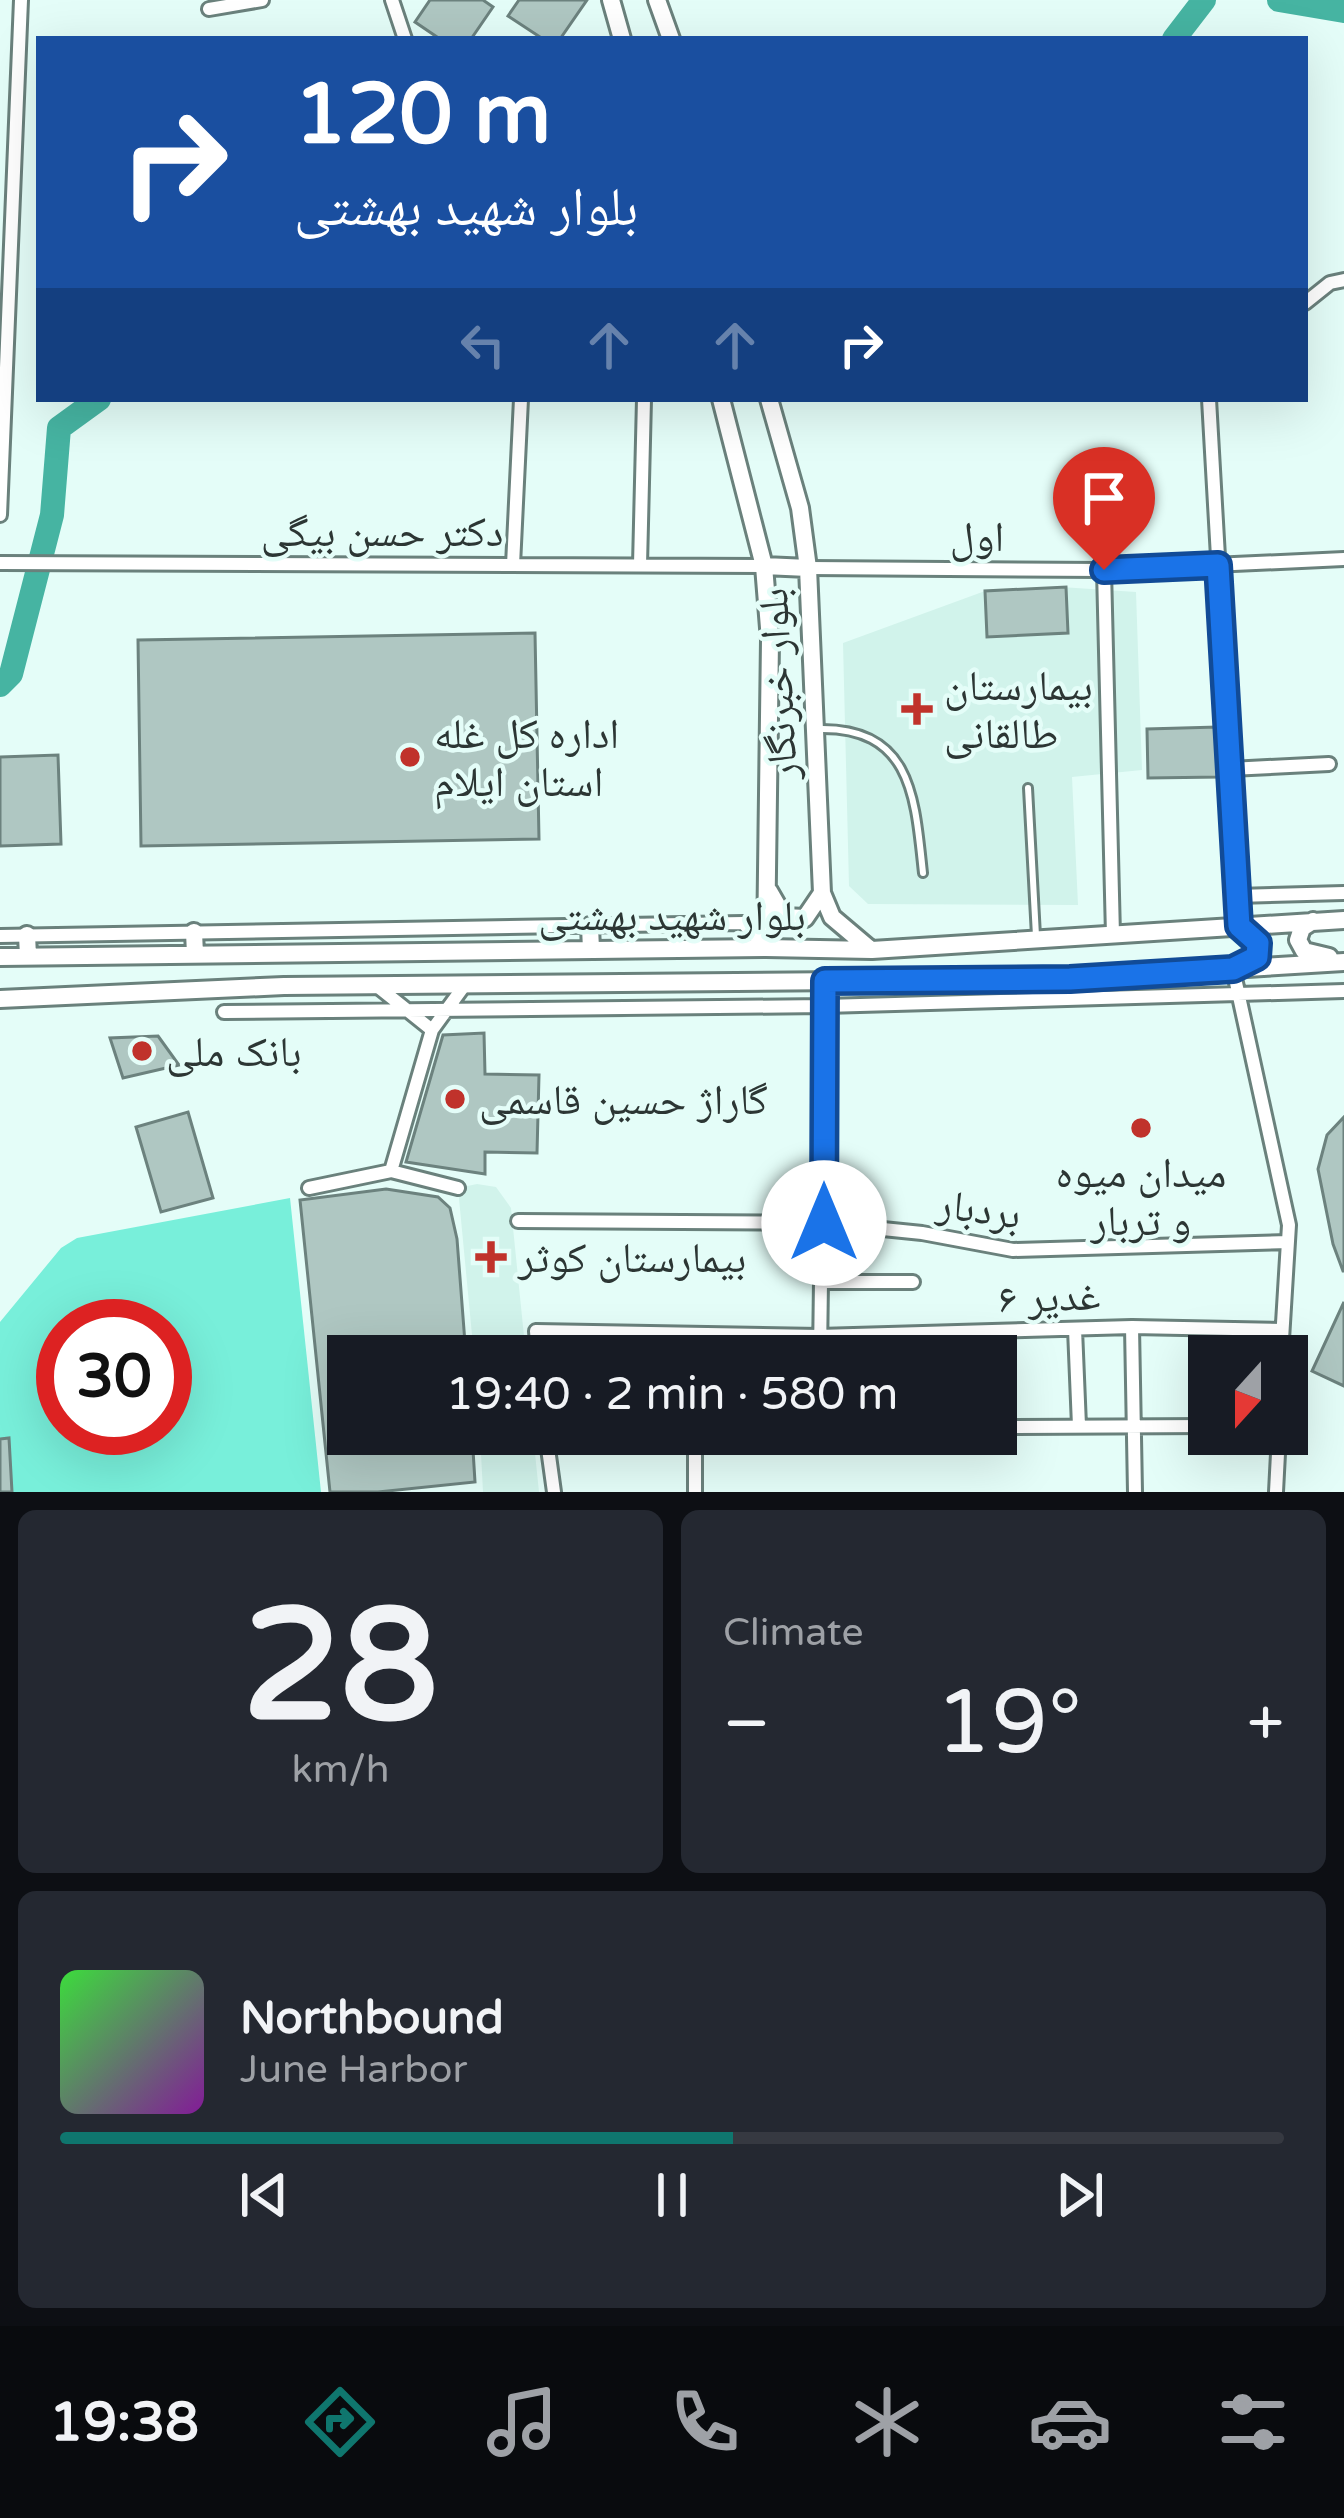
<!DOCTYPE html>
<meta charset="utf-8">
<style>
:root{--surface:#171b24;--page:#242831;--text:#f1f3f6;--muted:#9ea1a6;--line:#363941;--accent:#0f766e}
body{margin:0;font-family:"Varela Round","Noto Naskh Arabic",sans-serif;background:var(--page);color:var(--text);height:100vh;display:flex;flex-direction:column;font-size:45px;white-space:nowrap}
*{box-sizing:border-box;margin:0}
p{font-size:39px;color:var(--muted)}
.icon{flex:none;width:66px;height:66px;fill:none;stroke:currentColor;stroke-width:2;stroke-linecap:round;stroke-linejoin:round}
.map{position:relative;height:1492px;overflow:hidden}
.side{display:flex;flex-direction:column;gap:18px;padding:18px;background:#0d0f14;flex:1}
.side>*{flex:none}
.banner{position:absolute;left:36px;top:36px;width:1272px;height:366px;border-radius:0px;box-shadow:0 12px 48px #0002;background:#1a4fa0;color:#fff;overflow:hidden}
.needle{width:78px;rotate:201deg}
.tools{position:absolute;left:1188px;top:1335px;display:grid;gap:24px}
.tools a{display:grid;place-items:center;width:120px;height:120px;border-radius:0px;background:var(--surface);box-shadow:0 12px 48px #0002;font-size:60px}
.speed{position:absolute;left:36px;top:1299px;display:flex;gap:24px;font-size:60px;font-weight:700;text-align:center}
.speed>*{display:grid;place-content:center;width:156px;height:156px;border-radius:50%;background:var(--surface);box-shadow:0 12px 48px #0002;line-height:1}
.speed .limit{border:18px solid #d22;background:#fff;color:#111}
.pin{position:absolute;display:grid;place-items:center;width:102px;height:102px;color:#fff;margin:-123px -51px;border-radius:50% 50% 50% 0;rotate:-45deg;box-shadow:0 0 12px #0007}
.pin .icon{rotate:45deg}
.me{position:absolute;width:132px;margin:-66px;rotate:0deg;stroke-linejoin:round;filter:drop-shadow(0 0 9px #0008)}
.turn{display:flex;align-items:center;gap:42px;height:252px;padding:0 60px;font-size:54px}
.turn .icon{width:156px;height:156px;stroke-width:2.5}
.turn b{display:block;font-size:84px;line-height:102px}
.lanes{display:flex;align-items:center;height:114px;padding:0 60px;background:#0003;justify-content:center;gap:60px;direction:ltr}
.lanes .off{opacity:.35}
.big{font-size:90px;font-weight:600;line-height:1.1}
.side .card{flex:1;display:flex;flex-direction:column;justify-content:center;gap:18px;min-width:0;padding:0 42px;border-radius:18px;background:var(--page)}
.side .dial{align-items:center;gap:0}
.dial b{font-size:156px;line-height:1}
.song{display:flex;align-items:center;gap:36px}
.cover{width:144px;height:144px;border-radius:18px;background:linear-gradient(135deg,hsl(120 70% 55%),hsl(290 70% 35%))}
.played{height:12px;border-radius:6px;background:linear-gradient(90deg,var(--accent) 55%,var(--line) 55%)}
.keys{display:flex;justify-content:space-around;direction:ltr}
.heat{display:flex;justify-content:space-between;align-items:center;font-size:66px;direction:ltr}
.side .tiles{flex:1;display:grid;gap:18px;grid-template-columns:1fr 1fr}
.card:last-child{grid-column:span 2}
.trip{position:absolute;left:327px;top:1335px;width:690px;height:120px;border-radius:0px;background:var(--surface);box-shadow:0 12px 48px #0002;font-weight:600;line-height:120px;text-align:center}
.dock{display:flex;height:192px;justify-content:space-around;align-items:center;background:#090b0e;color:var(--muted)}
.dock .icon{width:84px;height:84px}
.dock .on{color:var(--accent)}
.dock b{font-size:54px;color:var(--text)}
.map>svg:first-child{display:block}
.built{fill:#d1f3eb}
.green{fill:#78efda;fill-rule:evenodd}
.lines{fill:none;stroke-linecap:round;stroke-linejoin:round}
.river{stroke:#46b4a2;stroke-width:24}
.building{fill:#afc7c2;stroke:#6c827e;stroke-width:3}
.service-casing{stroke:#6a817c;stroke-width:12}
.minor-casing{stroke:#6a817c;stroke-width:18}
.secondary-casing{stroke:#6a817c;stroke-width:22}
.service{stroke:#fff;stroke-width:6}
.minor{stroke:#fff;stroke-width:12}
.secondary{stroke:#fff;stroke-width:16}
.route-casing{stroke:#114b97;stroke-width:30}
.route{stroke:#1a73e8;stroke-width:21}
.poi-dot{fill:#c0322b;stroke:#e4fdf8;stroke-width:4.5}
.labels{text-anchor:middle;stroke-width:9;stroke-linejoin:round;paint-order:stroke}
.street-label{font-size:42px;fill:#2c3634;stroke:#e4fdf8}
.poi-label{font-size:42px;fill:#2c3634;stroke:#e4fdf8;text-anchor:start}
</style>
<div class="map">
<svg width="1344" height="1492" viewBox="0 0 1344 1492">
<rect width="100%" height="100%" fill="#e4fdf8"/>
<path class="built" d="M1061 587 1136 592 1142 770 1072 777 1078 905 868 904 849 886 843 643 985 591Z
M477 1184 496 1187 511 1208 526 1356H474L458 1188Z
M480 1434H533L539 1492H483Z"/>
<path class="green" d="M290 1198 321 1492H0V1322L61 1248 77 1238ZM63 1326H165V1428H63Z
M810 1340V1356H703V1341Z"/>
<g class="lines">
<path class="river" d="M1279 0 1344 11
M1174 39 1204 0
M0 685 11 674 52 515 59 428 99 399"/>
</g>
<path class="building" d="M430 0H483L493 7 471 39H440L415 22Z
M519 0H587L560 39H543L508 16Z
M1066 587 1068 633 987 637 985 591Z
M535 633 539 839 141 846 138 640Z
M1217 727 1220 777 1148 778 1147 729Z
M58 755 61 844 0 846V757Z
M484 1033 485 1074 539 1075 537 1153 485 1152V1174L406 1162 443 1035Z
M158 1036 179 1065 123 1078 110 1038Z
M188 1112 213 1198 161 1212 136 1127Z
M1344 1117V1271H1343L1333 1244 1318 1169 1327 1135Z
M386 1189 438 1197 450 1208 457 1239 466 1356H348V1434H472L475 1482 378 1492H330L300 1200Z
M1344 1302V1386L1312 1371Z
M9 1438 12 1492H0V1439Z"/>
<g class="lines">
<g class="service-casing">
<path id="service" d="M819 729C913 727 915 800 923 873
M1028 788 1036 936"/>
</g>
<g class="minor-casing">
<path id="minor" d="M392 0 405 39
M209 9 262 0
M1305 303 1330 283 1344 280
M1209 399 1239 926
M0 515 21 0
M0 563 764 566
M513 565 521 399
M640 565 644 399
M808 568 1104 570 1344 559
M1104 570 1113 935
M1230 769 1329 764
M1237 896 1344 893
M0 936 743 923 766 948
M1233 969 1289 1225 1281 1356
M377 986 432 1030
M224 1012 825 1006 1344 991
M391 1171 432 1030 464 986
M309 1188 391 1171 458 1188
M518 1221 824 1223 922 1233 1013 1250 1288 1242
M821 1282H913
M1132 1327 1135 1492
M1075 1329 1079 1426
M538 1356 536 1331 819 1336 1132 1327 1282 1330
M695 1356V1334
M820 1356 825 981
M996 1427 1209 1426
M546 1434 554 1492
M695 1492V1434
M1276 1492 1279 1434"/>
</g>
<g class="secondary-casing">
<path id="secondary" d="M611 0 622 39
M657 0 671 39
M721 399 764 566 770 640 766 948
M769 399 800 508 808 568 822 893 832 917 871 950
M764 566 808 568
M769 891 784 917 805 918 822 893
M1313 921 1302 928 1298 940 1304 951 1329 957
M590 926 591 950
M1239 926C1250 935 1262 942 1257 957L1239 967
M194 932 195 954
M27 935 28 956
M0 957 766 948 872 950 1344 920
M0 999 284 986 1070 979 1344 962"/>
</g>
<use href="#service" class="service"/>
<use href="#minor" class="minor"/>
<use href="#secondary" class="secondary"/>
</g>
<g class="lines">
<g class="route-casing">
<path id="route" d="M824 1223 825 981 1070 979 1233 969 1257 957 1258 943 1239 926 1218 565 1104 570"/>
</g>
<use href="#route" class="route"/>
</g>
<g class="poi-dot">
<path d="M911 691h12v12h12v12h-12v12h-12v-12h-12v-12h12z"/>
<circle cx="410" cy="757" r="12"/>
<circle cx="142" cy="1051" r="12"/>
<circle cx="455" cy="1099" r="12"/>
<circle cx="1141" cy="1128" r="12"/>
<path d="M485 1239h12v12h12v12h-12v12h-12v-12h-12v-12h12z"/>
</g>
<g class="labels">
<g class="street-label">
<text x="382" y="546">دکتر حسن بیگی</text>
<text x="977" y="551">اول</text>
<text transform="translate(777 684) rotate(-93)" y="15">بلوار خبرنگار</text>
<text x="672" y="930">بلوار شهید بهشتی</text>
<text transform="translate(979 1208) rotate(8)" y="15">بردبار</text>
<text transform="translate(1049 1296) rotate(-2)" y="15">غدیر ۶</text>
</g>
<g class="poi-label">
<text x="944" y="700">بیمارستان<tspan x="944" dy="48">طالقانی</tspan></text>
<text x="434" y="748">اداره کل غله<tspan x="434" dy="48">استان ایلام</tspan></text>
<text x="166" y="1066">بانک ملی</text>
<text x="479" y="1114">گاراژ حسین قاسمی</text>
<text x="1141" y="1187" text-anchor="middle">میدان میوه<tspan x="1141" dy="48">و تربار</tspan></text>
<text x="518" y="1272">بیمارستان کوثر</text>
</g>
</g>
</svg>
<div class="tools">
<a><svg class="needle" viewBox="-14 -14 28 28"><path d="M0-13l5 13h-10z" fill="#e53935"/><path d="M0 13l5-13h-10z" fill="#9ea1a6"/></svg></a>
</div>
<div class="speed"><div class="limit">30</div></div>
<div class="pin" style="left:1104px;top:570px;background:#d93025"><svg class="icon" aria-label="arrive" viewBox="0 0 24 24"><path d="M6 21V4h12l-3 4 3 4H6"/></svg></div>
<svg class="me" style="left:824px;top:1223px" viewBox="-20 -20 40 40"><circle r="19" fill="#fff"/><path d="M0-13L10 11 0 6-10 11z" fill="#1a73e8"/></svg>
<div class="trip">19:40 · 2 min · 580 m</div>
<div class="banner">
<div class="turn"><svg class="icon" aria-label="right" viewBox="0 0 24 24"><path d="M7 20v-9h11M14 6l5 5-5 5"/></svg><div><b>120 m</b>بلوار شهید بهشتی</div></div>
<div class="lanes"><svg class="icon off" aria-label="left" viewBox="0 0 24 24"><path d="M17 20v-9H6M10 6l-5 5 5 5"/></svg><svg class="icon off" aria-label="ahead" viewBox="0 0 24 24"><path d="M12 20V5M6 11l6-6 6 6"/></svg><svg class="icon off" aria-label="ahead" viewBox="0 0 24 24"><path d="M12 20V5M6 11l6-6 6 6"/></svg><svg class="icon" aria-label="right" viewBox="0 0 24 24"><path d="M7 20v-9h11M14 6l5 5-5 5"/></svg></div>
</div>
</div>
<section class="side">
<div class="tiles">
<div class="card dial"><b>28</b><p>km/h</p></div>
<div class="card"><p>Climate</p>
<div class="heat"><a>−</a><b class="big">19°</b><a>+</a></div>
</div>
<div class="card">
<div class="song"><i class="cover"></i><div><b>Northbound</b><p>June Harbor</p></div></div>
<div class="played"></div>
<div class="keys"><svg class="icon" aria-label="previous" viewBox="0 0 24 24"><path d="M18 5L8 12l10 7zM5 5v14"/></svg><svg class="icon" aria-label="pause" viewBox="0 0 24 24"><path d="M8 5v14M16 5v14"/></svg><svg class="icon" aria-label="next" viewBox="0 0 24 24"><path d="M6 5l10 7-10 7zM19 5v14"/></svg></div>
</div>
</div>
</section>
<nav class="dock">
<b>19:38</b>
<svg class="icon on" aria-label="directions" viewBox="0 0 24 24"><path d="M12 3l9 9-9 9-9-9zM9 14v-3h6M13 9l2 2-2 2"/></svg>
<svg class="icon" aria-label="music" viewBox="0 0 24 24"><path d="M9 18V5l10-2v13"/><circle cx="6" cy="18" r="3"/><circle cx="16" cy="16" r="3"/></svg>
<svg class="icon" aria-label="phone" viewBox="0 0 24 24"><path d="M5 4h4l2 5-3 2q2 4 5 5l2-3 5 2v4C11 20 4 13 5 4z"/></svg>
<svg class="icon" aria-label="climate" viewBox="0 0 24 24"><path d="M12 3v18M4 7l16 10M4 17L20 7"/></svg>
<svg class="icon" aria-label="car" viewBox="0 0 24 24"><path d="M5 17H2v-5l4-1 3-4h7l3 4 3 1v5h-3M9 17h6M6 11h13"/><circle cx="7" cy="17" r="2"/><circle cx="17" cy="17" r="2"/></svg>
<svg class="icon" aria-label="filters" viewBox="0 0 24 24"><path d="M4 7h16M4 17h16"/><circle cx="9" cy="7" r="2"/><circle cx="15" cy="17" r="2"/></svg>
</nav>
